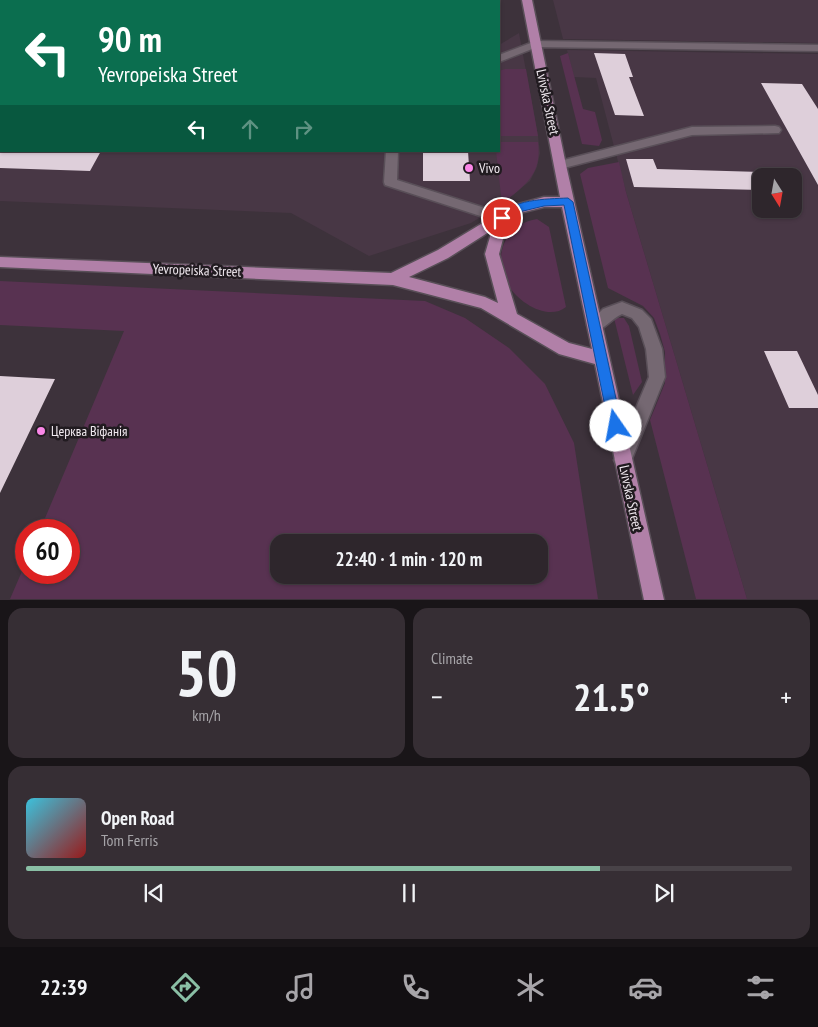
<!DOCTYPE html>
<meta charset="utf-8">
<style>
:root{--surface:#2e262c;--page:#362e34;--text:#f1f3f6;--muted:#a7a5a9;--line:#494348;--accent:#8abfa5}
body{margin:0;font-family:"PT Sans Narrow",sans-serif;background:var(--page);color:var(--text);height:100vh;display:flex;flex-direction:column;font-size:19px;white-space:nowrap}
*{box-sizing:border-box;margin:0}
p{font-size:16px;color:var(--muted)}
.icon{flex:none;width:28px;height:28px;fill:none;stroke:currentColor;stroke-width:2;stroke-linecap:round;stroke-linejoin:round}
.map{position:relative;height:600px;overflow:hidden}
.details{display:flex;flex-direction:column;gap:8px;padding:8px;background:#191518;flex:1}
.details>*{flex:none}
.hud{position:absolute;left:0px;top:0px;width:500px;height:152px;box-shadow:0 1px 4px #0004,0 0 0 1px var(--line);background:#0b6e4f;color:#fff;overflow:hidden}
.needle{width:32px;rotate:169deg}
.tools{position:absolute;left:752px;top:168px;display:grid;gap:10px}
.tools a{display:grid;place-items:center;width:50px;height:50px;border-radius:10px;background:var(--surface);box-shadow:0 1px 4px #0004,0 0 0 1px var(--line);font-size:25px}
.speed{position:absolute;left:15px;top:519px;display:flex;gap:10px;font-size:25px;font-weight:700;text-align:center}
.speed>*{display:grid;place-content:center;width:65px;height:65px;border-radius:50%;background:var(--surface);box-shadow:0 1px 4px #0004,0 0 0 1px var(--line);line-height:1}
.speed .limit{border:8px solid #d22;background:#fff;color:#111}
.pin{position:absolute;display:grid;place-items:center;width:42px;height:42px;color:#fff;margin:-21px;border:2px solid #fff;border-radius:50%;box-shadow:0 1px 5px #0007}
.me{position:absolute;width:55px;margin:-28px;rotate:348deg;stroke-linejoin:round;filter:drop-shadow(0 0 4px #0008)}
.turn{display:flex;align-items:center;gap:18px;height:105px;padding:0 15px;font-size:22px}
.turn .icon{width:65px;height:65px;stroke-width:2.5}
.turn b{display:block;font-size:35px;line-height:42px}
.lanes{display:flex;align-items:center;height:48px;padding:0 15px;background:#0003;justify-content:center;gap:25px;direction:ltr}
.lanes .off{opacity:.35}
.big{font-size:38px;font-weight:700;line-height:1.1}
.details .widget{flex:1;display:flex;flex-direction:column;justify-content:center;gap:8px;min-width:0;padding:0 18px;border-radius:15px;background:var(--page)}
.details .dial{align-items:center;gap:0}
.dial b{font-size:65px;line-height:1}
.song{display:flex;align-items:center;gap:15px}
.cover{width:60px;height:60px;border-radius:8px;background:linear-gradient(135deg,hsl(190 70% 55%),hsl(0 70% 35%))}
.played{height:5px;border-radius:2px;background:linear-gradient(90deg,var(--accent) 75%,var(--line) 75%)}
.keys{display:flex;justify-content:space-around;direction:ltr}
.heat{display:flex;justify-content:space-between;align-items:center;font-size:28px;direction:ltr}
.details .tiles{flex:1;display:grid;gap:8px;grid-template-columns:1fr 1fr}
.widget:last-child{grid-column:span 2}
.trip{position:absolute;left:270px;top:534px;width:278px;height:50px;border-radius:15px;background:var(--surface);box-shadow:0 1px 4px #0004,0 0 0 1px var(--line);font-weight:700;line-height:50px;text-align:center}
.dock{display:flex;height:80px;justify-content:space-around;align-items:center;background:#120f12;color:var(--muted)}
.dock .icon{width:35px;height:35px}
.dock .current{color:var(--accent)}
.dock b{font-size:22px;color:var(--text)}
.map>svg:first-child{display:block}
.built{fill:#483745;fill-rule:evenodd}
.green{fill:#583251;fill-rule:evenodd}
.building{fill:#decfda}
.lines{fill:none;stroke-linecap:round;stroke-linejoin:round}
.minor-casing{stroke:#594f58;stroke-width:3}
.major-casing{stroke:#594f58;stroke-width:3}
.minor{fill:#756872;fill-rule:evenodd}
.major{fill:#b180a8;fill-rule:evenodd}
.route{fill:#1a73e8;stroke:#114b97}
.poi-dot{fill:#fa87e7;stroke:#211b20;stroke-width:2}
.labels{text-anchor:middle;stroke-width:5;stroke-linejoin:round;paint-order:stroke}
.street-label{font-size:14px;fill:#f1eaf0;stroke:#211b20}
.poi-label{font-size:14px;fill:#f1eaf0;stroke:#211b20;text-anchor:start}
</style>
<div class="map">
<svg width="818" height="600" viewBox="0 0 818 600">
<rect width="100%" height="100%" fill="#3d323b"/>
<path class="built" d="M0 0H345L1 1V151H499V45L519 33 538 136 540 153 537 167 530 181 502 204 471 223 369 256 291 213 0 201Z
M553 0H818V43L563 39Z
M567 50 818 54V599H747L626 192 596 78 574 77ZM761 176H794V209H761Z"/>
<path class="green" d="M568 53 583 109 595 112 602 140 599 146 582 144 560 56Z
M505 69H526L538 136H499V71Z
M499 142H538C542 175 526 184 502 204L496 151H499Z
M619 162 626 192 747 599H696L650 420 665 383V352L660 334 654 318 643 306 608 288 580 174 588 168Z
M537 219 549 227 566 307C546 323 511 298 504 277 494 250 509 223 537 219Z
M0 281 425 301 465 318 509 348 545 384 574 443 598 599H10L26 562V572H69V530H40L124 331 0 325ZM279 542H539V575H279Z
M614 318H624L629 326 642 382 633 395Z"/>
<path class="building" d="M594 53 625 54 633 77H629L644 116 615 115Z
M761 83 802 84 818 109V185Z
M0 151H101L90 171 0 168Z
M423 151H468L470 181H423Z
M626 159H653L657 169 761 172V190L634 187Z
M764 351H797L818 395V408H789Z
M0 376 55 379 0 493Z"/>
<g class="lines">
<g class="minor-casing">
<path id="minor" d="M536 41 818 45V51L537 47 499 62V55Z
M775 126 779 127 781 130 779 133 692 135 560 169 554 165 560 161 692 127Z
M386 151H398L397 180 507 215 509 218 507 221 502 223 385 185 384 182Z
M622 302 642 310 651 319 662 349 665 377 629 466 623 469 617 466 614 460 649 377 646 349 639 327 632 318 622 314C610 319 602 334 590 330L587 325 603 309Z"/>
</g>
<g class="major-casing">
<path id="major" d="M522 0H532L566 165 664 600H644L595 364 559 354 481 308 393 285 0 267V257L391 273 438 250 511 206 544 197H560ZM544 207H562L592 349 569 343 517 314 499 254 508 220 520 213ZM492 230 485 254 498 303 485 297 409 277 448 258Z"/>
</g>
<use href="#minor" class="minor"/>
<use href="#major" class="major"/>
</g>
<path class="route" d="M568 198 573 202 622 426 621 430 616 432 611 430 609 426 564 205 544 206 519 212 502 222 497 218C511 199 546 199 568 198Z"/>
<g class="poi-dot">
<circle cx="469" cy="168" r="5"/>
<circle cx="41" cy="431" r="5"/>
</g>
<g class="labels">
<g class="street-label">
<text transform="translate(548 102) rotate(78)" y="5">Lvivska Street</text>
<text transform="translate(197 270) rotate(2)" y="5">Yevropeiska Street</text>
<text transform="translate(631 498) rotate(78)" y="5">Lvivska Street</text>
</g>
<g class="poi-label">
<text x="479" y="173">Vivo</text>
<text x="51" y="436">Церква Віфанія</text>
</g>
</g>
</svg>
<div class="tools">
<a><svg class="needle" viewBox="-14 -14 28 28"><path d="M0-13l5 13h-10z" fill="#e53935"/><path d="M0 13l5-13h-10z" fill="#a7a5a9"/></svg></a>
</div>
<div class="speed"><div class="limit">60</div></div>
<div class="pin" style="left:502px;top:218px;background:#d93025"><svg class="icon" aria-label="arrive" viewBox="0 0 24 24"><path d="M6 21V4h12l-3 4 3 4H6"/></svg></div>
<svg class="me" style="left:616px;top:426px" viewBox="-20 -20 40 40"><circle r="19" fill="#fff"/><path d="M0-13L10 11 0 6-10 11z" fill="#1a73e8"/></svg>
<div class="trip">22:40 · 1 min · 120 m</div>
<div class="hud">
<div class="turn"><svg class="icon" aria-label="left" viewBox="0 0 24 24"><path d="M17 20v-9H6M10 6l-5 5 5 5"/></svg><div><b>90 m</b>Yevropeiska Street</div></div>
<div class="lanes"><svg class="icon" aria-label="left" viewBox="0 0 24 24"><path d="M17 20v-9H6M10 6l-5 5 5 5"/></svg><svg class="icon off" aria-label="ahead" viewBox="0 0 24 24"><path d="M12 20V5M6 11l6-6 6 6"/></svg><svg class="icon off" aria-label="right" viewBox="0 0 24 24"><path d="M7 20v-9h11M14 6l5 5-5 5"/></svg></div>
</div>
</div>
<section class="details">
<div class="tiles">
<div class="widget dial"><b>50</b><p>km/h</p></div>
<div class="widget"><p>Climate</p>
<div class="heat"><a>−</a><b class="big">21.5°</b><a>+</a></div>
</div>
<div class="widget">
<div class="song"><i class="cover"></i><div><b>Open Road</b><p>Tom Ferris</p></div></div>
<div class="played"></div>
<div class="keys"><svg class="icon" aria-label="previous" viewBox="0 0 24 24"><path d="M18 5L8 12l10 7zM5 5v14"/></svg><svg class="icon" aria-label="pause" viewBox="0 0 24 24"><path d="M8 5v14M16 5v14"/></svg><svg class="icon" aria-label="next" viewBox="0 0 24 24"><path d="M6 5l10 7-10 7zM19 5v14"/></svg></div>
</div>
</div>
</section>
<nav class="dock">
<b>22:39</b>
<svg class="icon current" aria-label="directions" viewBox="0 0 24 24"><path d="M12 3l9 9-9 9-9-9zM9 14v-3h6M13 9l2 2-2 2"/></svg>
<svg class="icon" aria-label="music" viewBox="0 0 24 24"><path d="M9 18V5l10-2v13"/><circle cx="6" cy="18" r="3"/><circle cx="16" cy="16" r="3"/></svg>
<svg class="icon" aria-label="phone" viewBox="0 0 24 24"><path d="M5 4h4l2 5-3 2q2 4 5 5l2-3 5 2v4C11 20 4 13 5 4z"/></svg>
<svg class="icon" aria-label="climate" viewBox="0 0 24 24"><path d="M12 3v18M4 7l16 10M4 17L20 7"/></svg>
<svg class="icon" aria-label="car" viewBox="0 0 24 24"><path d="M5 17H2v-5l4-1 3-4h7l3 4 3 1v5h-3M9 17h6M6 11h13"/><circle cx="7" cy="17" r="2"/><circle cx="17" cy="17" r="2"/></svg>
<svg class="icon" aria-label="filters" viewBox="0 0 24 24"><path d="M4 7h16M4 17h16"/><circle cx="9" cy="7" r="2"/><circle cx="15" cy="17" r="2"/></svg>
</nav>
